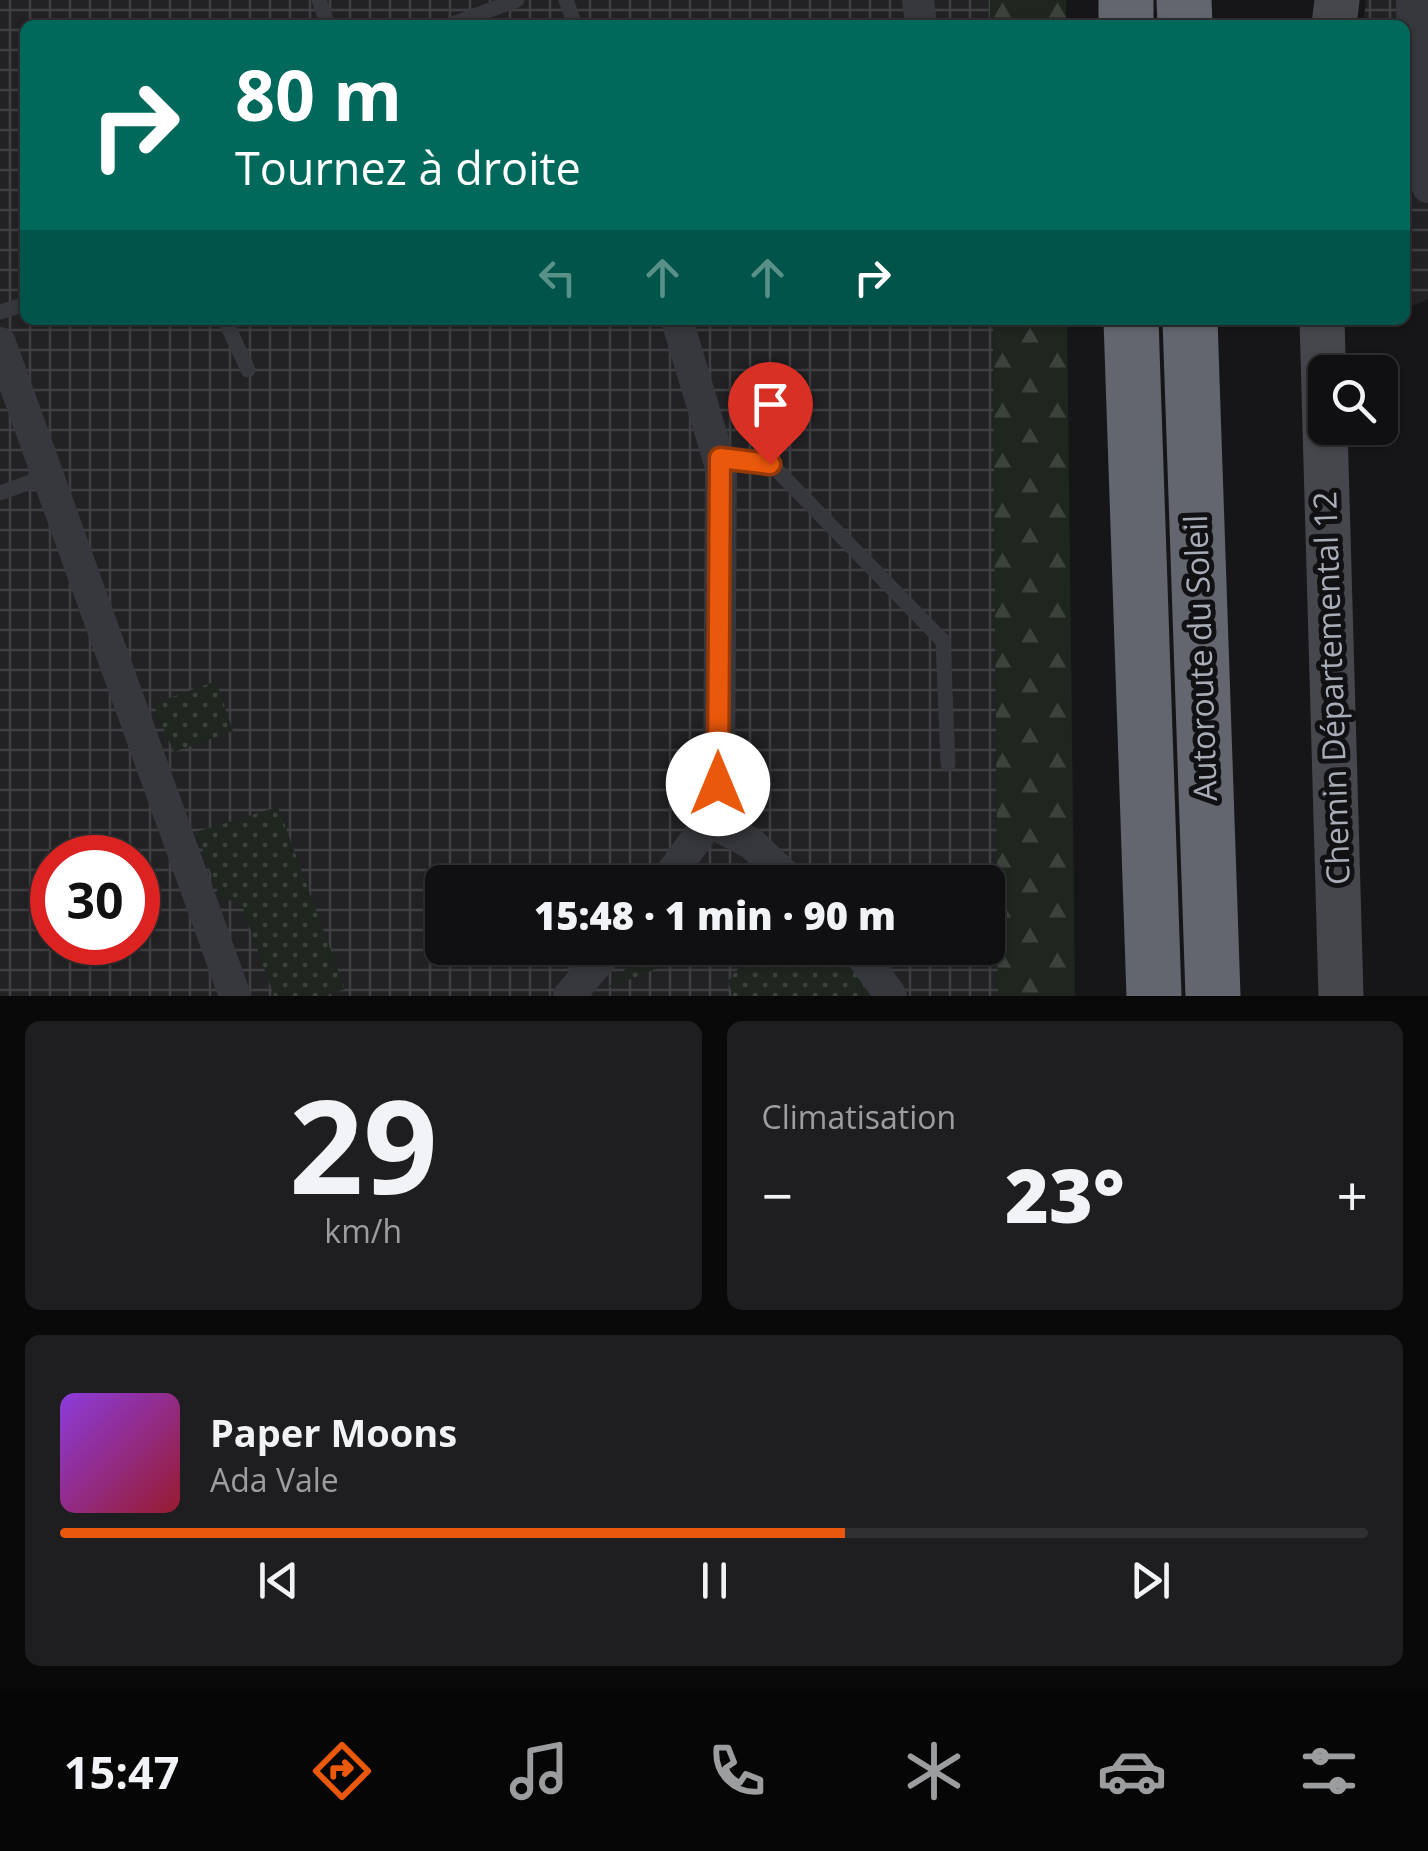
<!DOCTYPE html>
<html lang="fr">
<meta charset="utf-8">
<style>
:root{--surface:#101012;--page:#1e1e20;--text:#f1f3f6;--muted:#9c9d9f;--line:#303032;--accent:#ea580c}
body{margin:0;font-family:"Open Sans",sans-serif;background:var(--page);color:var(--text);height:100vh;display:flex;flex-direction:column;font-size:38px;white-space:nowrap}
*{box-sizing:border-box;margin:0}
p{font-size:32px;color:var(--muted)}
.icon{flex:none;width:55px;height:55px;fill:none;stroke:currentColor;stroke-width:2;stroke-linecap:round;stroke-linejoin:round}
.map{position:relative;height:996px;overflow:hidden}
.side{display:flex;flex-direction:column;gap:25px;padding:25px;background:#09090a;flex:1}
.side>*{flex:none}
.top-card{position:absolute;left:20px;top:20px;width:1390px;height:305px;border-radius:15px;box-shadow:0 2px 8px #0004,0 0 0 2px var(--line);background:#00695c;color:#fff;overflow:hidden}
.buttons{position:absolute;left:1308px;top:355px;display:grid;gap:20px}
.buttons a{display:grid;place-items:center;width:90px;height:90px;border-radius:15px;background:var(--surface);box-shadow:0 2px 8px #0004,0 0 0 2px var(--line);font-size:50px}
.speed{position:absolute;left:30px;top:835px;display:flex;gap:20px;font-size:50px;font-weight:700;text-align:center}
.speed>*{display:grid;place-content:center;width:130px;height:130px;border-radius:50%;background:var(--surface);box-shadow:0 2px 8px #0004,0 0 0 2px var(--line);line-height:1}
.speed .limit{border:15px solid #d22;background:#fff;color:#111}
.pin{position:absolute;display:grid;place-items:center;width:85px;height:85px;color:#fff;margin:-102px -42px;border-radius:50% 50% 50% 0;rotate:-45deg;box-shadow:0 0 10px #0007}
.pin .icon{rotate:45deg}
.me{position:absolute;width:110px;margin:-55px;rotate:0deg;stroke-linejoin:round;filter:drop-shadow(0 0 8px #0008)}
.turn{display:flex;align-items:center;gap:35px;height:210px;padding:0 50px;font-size:45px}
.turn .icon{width:130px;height:130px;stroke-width:2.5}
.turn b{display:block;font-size:70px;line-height:85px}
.lanes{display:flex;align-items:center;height:95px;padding:0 50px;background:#0003;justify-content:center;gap:50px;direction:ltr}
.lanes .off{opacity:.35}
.big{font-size:75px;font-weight:800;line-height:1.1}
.side .widget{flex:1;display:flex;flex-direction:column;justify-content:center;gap:15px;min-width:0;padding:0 35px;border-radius:15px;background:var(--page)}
.side .dial{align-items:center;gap:0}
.dial b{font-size:130px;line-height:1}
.song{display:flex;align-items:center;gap:30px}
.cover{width:120px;height:120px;border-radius:15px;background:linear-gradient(135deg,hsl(270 70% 55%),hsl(350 70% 35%))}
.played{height:10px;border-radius:5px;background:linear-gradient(90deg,var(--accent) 60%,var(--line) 60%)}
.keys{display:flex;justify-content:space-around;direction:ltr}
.heat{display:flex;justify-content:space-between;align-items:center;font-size:55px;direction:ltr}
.side .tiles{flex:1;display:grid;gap:25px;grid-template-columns:1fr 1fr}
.widget:last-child{grid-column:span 2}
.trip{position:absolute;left:425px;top:865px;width:580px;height:100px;border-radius:15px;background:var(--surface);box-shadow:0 2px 8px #0004,0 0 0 2px var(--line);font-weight:800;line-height:100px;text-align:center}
.menu{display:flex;height:160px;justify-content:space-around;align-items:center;background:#060607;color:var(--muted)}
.menu .icon{width:70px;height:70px}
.menu .active{color:var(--accent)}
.menu b{font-size:45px;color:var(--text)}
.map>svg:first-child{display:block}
.industrial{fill:url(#industrial-grid);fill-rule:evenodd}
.grass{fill:url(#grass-dots)}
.forest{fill:url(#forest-firs)}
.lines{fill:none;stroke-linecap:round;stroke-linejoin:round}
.lane{stroke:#37383d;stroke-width:15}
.street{stroke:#37383d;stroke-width:32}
.secondary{stroke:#45474d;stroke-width:45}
.highway{stroke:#63666e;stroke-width:55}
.route-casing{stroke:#983908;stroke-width:25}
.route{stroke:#ea580c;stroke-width:18}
.labels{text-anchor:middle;stroke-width:10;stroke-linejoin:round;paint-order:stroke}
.street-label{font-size:32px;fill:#a8adb8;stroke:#111113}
</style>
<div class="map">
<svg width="1428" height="996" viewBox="0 0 1428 996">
<defs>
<pattern id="industrial-grid" width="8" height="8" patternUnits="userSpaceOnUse" patternTransform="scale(2.5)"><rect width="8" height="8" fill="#222225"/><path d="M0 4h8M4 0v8" fill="none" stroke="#3f3f43"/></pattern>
<pattern id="grass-dots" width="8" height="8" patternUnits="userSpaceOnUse" patternTransform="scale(2.5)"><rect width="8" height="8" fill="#1e261f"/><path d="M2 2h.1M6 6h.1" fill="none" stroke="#3c433d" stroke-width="1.8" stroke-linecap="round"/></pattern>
<pattern id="forest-firs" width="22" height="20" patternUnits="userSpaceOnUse" patternTransform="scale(2.5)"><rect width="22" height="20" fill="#1e261f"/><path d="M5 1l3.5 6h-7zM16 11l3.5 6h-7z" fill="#3c433d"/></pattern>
</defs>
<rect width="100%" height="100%" fill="#161618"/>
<path class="industrial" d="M0 0H990V25H25V320H993L998 996H0ZM52 858H138V942H52ZM442 882H988V948H442Z
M1366 0H1428V299L1405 309V25H1363Z"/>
<path class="grass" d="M216 681 233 731 174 752 153 704Z
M278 807 345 989 323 996H274L241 903 220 898 196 832Z
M645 948H695L689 956 608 988Z
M756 948H843L871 996H733L728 981Z"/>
<path class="forest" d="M990 0H1066V25H990Z
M993 320H1067L1075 996H998Z"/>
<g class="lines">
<path class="lane" d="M319 0 328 25
M566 0 575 25
M450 25 517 0
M0 312 25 304
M225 320 248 370
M719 458 770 463 943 641 948 764
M0 493 47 476"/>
<path class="street" d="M918 0 921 25
M1412 0 1414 152 1428 187
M0 343 235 996
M707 820 751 843 792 882
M665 882 705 827 719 784 721 467 677 320
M856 948 891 996
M569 996 610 948"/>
<path class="secondary" d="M1334 25 1337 0
M1322 320 1341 996"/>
<path class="highway" d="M1126 0V25
M1184 0 1185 25
M1131 320 1154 996
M1190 320 1213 996"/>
</g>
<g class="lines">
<g class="route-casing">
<path id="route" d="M718 784 720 458 770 464"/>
</g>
<use href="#route" class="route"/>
</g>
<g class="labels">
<g class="street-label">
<text transform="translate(1201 658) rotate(-92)" y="11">Autoroute du Soleil</text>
<text transform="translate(1332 688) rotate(-92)" y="11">Chemin Départemental 12</text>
</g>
</g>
</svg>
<div class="buttons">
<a><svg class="icon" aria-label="search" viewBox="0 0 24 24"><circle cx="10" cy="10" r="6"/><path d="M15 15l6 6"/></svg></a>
</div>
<div class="speed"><div class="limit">30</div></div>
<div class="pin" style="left:770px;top:464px;background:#d93025"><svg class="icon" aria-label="arrive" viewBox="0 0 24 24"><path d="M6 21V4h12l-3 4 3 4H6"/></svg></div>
<svg class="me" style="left:718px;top:784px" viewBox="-20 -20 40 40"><circle r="19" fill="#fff"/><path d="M0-13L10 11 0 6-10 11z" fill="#ea580c"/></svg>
<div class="trip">15:48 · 1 min · 90 m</div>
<div class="top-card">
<div class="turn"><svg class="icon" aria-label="right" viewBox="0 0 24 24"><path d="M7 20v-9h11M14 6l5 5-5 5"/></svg><div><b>80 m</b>Tournez à droite</div></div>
<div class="lanes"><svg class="icon off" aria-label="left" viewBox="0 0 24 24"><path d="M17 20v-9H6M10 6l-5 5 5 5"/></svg><svg class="icon off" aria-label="ahead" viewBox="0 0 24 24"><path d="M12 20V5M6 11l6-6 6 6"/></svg><svg class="icon off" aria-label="ahead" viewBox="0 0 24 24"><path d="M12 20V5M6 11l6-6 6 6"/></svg><svg class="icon" aria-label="right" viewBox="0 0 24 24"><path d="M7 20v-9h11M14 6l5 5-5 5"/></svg></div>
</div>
</div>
<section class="side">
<div class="tiles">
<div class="widget dial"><b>29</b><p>km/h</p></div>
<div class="widget"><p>Climatisation</p>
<div class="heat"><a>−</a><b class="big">23°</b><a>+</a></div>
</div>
<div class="widget">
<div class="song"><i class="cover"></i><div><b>Paper Moons</b><p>Ada Vale</p></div></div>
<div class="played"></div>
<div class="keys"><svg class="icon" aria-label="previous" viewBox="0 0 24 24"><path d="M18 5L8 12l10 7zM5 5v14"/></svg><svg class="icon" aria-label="pause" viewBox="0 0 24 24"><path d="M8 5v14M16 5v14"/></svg><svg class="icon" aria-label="next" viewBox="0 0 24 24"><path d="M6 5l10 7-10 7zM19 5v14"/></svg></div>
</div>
</div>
</section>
<nav class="menu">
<b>15:47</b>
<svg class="icon active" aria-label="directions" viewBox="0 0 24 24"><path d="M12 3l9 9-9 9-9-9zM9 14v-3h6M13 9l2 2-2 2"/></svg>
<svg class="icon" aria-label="music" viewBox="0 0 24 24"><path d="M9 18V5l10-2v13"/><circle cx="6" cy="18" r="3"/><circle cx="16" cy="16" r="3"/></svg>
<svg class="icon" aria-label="phone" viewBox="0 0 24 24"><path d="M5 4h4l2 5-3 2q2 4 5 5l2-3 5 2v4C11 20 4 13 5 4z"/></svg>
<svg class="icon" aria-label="climate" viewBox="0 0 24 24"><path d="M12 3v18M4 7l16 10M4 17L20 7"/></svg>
<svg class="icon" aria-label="car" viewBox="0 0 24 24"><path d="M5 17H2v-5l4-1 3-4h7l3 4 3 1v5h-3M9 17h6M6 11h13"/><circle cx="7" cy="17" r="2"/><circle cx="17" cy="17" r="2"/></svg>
<svg class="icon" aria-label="filters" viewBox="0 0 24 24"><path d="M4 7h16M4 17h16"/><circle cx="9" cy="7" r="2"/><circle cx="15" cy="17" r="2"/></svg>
</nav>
